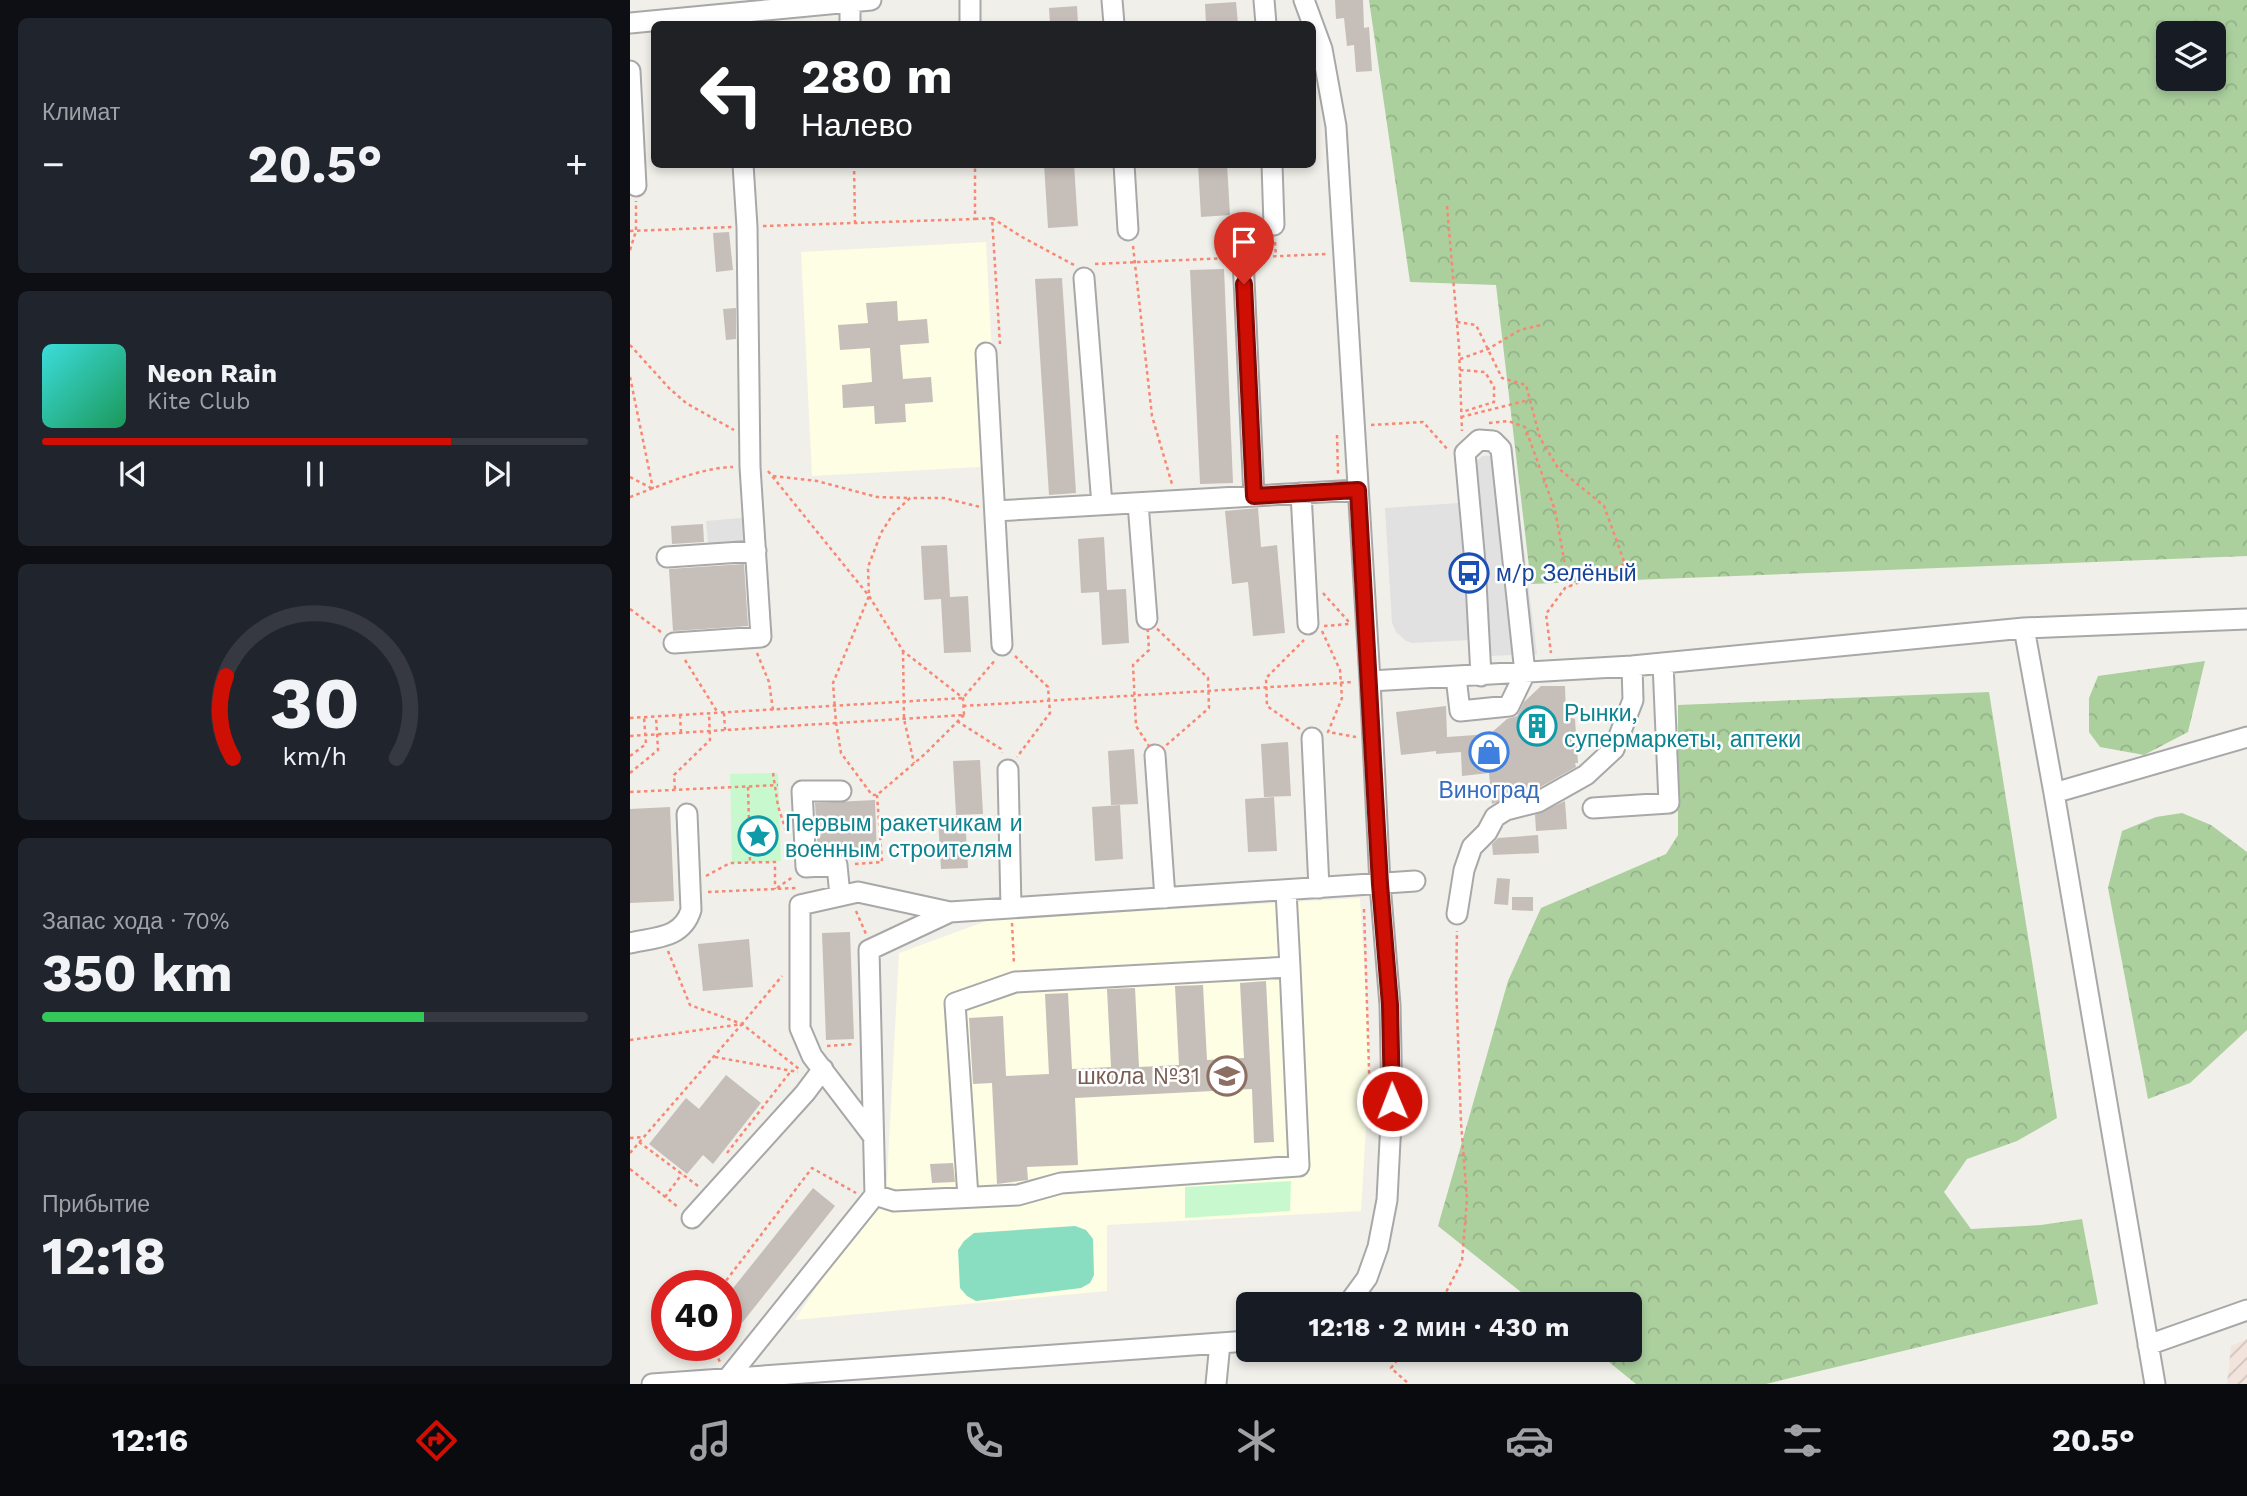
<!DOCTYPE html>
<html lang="ru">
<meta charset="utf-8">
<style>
:root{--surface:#171b24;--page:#20242c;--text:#f1f3f6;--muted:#9ea1a6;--line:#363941;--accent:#cf0e04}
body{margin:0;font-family:"Work Sans",sans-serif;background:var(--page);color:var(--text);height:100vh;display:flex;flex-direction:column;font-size:26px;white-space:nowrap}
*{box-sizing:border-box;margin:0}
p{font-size:23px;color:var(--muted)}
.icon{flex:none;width:38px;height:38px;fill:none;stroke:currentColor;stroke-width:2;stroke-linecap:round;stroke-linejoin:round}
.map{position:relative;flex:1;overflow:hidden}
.details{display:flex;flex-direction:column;gap:18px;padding:18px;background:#0d0f14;width:630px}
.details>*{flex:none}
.banner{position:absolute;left:21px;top:21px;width:665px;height:147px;border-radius:10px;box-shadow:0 4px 10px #0003;background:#202124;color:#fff;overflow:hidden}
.fabs{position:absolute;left:1526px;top:21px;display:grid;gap:14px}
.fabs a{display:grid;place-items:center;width:70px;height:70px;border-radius:10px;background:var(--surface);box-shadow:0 4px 10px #0003;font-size:35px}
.speed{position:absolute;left:21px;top:1270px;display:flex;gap:14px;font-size:35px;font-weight:700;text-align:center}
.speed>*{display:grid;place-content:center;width:91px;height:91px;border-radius:50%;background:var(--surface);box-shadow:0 4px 10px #0003;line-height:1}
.speed .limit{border:10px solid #d22;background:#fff;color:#111}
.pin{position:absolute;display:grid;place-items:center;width:60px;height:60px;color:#fff;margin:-72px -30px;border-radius:50% 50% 50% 0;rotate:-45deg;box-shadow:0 0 7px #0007}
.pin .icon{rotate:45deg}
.me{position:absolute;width:77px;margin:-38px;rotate:359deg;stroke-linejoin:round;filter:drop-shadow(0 0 5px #0008)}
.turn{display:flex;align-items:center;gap:24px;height:147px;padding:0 35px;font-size:32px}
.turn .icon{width:91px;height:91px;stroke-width:2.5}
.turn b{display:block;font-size:49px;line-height:60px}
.big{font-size:52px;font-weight:700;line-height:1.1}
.details .widget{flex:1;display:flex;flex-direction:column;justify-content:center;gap:10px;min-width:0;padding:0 24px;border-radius:10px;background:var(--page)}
.details .dial{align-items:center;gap:0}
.dial svg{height:182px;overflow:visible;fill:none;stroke:var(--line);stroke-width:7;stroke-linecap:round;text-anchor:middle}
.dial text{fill:var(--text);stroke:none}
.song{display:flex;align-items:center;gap:21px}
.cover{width:84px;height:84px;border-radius:10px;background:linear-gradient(135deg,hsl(180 70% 55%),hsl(150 70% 35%))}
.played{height:7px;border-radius:4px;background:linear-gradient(90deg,var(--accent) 75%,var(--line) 75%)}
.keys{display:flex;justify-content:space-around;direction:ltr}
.heat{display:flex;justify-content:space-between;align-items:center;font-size:38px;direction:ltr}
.charge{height:10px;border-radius:5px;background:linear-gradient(90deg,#34c759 70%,var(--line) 0)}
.trip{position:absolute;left:606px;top:1292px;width:406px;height:70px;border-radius:10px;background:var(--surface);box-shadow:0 4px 10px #0003;font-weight:700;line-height:70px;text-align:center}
.tabs{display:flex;height:112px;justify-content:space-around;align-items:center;background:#090b0e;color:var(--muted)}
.tabs .icon{width:49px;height:49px}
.tabs .on{color:var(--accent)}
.tabs b{font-size:32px;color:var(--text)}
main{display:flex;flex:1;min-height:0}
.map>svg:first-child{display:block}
.education{fill:#fdfee4}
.military{fill:url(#military-furrows)}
.forest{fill:url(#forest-crowns);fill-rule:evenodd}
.park{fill:#c8f9ce}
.pitch{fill:#89dec1}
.parking{fill:#e1e1e1}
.building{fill:#c6beb8}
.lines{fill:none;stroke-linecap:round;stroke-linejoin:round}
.minor-casing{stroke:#a8a8a8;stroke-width:23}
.path{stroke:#f78874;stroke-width:2.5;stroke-dasharray:3.5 3.5;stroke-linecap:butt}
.minor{stroke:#fff;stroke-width:19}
.route-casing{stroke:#870903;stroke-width:18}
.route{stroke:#cf0e04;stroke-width:12}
.labels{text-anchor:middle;stroke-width:5;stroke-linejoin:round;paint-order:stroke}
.transit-label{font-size:23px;fill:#164399;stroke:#fff;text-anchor:start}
.culture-label{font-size:23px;fill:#0d838f;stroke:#fff;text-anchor:start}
.shop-label{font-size:23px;fill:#366cbe;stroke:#fff}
.education-label{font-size:23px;fill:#785e54;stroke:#fff;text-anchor:end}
</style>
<main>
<section class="details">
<div class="widget"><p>Климат</p>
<div class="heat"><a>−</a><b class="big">20.5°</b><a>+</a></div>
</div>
<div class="widget">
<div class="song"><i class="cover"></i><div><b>Neon Rain</b><p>Kite Club</p></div></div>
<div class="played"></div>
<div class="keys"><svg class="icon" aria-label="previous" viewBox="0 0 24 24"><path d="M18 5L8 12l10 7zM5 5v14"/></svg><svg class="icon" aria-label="pause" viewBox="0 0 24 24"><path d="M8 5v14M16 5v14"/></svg><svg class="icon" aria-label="next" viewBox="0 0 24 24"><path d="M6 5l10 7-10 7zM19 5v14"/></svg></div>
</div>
<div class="widget dial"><svg viewBox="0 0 100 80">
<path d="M14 69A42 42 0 1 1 86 69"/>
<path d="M14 69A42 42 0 0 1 11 33" stroke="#cf0e04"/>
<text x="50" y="56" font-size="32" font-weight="700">30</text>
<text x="50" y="72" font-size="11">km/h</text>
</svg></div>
<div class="widget"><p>Запас хода · 70%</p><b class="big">350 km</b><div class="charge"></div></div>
<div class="widget"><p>Прибытие</p><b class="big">12:18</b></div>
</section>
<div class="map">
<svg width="1617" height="1384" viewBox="0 0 1617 1384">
<defs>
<pattern id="military-furrows" width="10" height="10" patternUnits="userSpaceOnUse" patternTransform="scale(1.75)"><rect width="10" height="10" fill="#f2e4dd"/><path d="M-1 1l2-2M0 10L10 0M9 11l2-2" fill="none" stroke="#cfc3bd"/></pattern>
<pattern id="forest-crowns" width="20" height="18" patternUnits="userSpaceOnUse" patternTransform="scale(1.75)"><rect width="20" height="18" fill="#abd09e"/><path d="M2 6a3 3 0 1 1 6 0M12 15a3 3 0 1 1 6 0" fill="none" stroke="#93b288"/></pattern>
</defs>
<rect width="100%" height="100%" fill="#f1efe9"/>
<path class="education" d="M356 242 368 466 182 476 171 252Z
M730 898 740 1061 731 1211 477 1225V1291L165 1320 257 1179 269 953 359 920Z"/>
<path class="military" d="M1617 1339V1384H1597L1601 1346Z"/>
<path class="forest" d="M739 0H1617V556L901 584 866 285 780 282ZM1584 33V79H1538V33Z
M1575 661 1558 732 1514 755 1470 747 1459 732V698L1468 676Z
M1359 692 1427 1118 1387 1141 1337 1159 1314 1192 1341 1229 1411 1225 1452 1219 1468 1304 1136 1384H1006L963 1349H999V1304H906L808 1226 878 981 911 908 1036 854 1048 835V705Z
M1552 813 1581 825 1617 852V1030L1560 1083 1518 1099 1478 888 1492 831 1526 817Z"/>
<path class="park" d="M148 773 151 861 102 863 100 774Z
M661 1181 660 1211 555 1218V1187Z"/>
<path class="pitch" d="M445 1226 456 1230 463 1239 464 1275 460 1283 451 1288 346 1301 337 1296 330 1288 328 1250 334 1241 344 1233Z"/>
<path class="parking" d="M870 455 882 463 884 469 907 654 859 656 845 463 852 456Z
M828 503 841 640 782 643 776 641 766 632 762 623 755 508Z
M123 517 126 547 79 553 76 521Z"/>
<path class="building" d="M705 0H733L734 28 739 27 742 71 726 72 724 45 717 46 714 18 706 19Z
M606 2 608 24H576L575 4Z
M447 6 448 24H420L419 8Z
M414 164H444L448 226 418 228Z
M568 164H597L600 215 571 217Z
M99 232 103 270 86 272 83 233Z
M594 269 603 483 570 484 560 270Z
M432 278 446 493 419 495 405 279Z
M267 301 268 321 297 319 299 343 270 345 273 379 301 377 303 402 275 404 276 422 245 424 244 406 213 408 212 385 242 382 240 348 210 350 208 325 238 323 236 303Z
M106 308V339L96 340 93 309Z
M628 508 631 547 647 545 655 633 623 636 618 582 602 584 595 511Z
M73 524 74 542 42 544 41 526Z
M474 537 477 590 496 589 499 643 472 645 469 592 451 593 448 539Z
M317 545 320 597 338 596 341 652 314 653 311 599 294 600 291 546Z
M114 564 118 626 43 631 39 569Z
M911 686H935L936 716 945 719 948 763H945L946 767 903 791 875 793V798L862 804 859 773 832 776 831 752 806 754V751L771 755 766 712 816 706 817 737 860 734 877 719 887 716 894 702Z
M658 742 661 796 634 797 631 744Z
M504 749 508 804 481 805 478 751Z
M350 760 353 814 326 815 323 761Z
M644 797 647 851 618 852 615 799Z
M245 800 247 857 217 858 207 853 188 854 185 803Z
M935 801 937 829 906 831 905 815Z
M490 805 493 859 465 861 462 807Z
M40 807 44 901 0 903V809Z
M335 816 338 868 311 869 308 817Z
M908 835 909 853 863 855 862 844 868 838Z
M867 878 880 879 878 905 864 904Z
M882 897H903V911L882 910Z
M220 932 224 1039 196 1040 192 933Z
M119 939 123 987 73 991 68 944Z
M636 981 644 1142 624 1143 622 1089 445 1098 448 1165 397 1167 398 1180 367 1184 362 1083 343 1084 339 1018 373 1016 376 1076 419 1074 415 994 438 993 442 1069 481 1067 477 989 505 988 509 1067 549 1065 545 986 573 985 577 1060 614 1058 610 983Z
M96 1075 131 1103 83 1164 73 1155 57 1174 19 1144 56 1098 69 1109Z
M323 1163 325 1182 302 1183 300 1164Z
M183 1188 205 1206 104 1333 96 1327V1297Z"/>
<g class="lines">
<g class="minor-casing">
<path id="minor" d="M340 0V24
M482 0 484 24
M634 0 636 24
M674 0 692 49 706 126 740 681 750 884 760 1005 762 1101 757 1200 748 1247 737 1278 718 1304
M220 1V24
M0 23 241 0
M0 71 6 186
M494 164 498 230
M642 164 644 225
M613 258 624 496
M454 278 472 505
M356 353 372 645
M671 493 678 624
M508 503 517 619
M365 511 728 490
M37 557 126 551
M1394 628 1424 793 1525 1384
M44 643 131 637 120 467 117 227 113 164
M826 677 830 711 879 706 895 673 871 449 863 441 849 440 835 453 845 563 851 676
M740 681 1002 666 1394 628 1617 619
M682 738 689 888
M525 755 535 898
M378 770 381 908
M1424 793 1617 737
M963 808 1039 803 1033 663
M210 896 207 865 176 867 172 791H211
M827 914 834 870 842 847 857 832 865 817 876 810 908 802 956 775 984 749 1003 700 1002 666
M0 943C25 937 52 939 61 910L57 814
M243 1136 182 1056 170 1028V905L228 892 320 912 785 881
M245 1195 264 1201 388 1195 431 1183 669 1166 660 967
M338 1197 325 1003 385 982 660 967 656 891
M62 1218 175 1093 193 1069
M1518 1345 1617 1310
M98 1378 245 1195 239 950 320 912
M22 1384 618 1341
M586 1384 590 1343"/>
</g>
<path class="path" d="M224 164 225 223
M817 206 829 347 832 431
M362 218 392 237 444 265
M345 219 362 218 370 344
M133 226 345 219V164
M0 231 102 227
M645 242 646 256
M503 246 522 416 542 484
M0 250 6 231V201
M629 257 696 254
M465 264 598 258
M827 322 846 325 872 378 896 385 910 438 928 468 974 506 995 564 935 588 916 614 921 653
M0 345 39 388 56 403 104 430
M830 359 858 349 890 330 911 325
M830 370 855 372 864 387V402L832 412
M0 377 23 489
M831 417 899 400
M859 423 878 421 895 427 925 510 939 587
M741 425 793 422 819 451
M707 435 708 474
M138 471 239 596 273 651 333 698 334 715
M143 476 187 481 247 497 280 498
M0 477 23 489
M0 497C33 485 68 468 103 467
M693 593 719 622
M0 609 31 632
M517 619 578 678 579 708 525 755 506 726 503 665 519 650Z
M694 626 719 624
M692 631 710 670 712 698 698 732 726 737
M273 651 274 719 284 763
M127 653 139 682 143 710
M385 656 418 687 420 713 387 757
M55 660 88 713
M333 706 723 682
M94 713 95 730
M50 715 51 733
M334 715 295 754 247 795H242L211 753 206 723 203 683 239 596 238 567 251 533 263 514 280 498H314L350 507
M0 718 333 698 366 659
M327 721 371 749 372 753
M670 729 637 706 636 678 674 640
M0 736 334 715
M0 756 16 744 14 717
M0 773 28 750 26 717
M143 773 148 806 156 831
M118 787 120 863
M45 789 44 775 80 740 79 713
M0 792 148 785
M225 864 252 862 247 795
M76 876 100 863 145 862V889
M147 888 164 876
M78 892 166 888
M734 909 741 1133
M226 911 236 934
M382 923 384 965
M38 951 60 1005 112 1024 169 1069
M0 1040 112 1024 152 976
M197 1046 225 1044
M85 1057 168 1072
M0 1138 13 1137
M9 1142 68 1186
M0 1153 112 1024
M97 1153 161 1071
M0 1169 48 1207
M35 1197 52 1174
M92 1286 182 1168 226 1193
M810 1304 832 1261 837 1199 831 1123 826 982 827 931
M82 1346 90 1362
M776 1349 761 1368 779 1384"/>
<use href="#minor" class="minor"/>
</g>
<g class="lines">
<g class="route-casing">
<path id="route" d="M614 284 624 496 728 490 750 884 760 1005 762 1101"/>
</g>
<use href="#route" class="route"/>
</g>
<defs>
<g id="bus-ring" transform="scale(2.0125)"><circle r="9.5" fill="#fff" stroke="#1a4fb4" stroke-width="1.5"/><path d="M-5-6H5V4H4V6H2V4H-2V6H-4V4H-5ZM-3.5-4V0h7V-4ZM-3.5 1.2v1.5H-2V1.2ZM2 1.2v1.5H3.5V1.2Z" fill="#1a4fb4"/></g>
<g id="building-ring" transform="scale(2.0125)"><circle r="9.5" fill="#fff" stroke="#0f9aa8" stroke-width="1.5"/><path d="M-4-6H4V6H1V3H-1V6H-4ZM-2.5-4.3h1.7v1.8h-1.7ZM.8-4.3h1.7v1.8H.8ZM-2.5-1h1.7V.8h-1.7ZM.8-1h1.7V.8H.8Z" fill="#0f9aa8"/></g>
<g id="shop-ring" transform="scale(2.0125)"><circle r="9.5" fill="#fff" stroke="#3f7fe0" stroke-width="1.5"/><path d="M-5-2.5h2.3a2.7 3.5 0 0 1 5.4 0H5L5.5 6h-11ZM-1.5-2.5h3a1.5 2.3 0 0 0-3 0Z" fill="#3f7fe0"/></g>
<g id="sight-ring" transform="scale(2.0125)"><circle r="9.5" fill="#fff" stroke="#0f9aa8" stroke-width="1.5"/><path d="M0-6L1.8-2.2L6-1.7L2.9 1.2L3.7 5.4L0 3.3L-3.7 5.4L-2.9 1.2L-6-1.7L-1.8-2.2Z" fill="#0f9aa8"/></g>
<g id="school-ring" transform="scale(2.0125)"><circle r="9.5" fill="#fff" stroke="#8d6e63" stroke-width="1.5"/><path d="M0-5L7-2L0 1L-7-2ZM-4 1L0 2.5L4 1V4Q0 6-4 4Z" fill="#8d6e63"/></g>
</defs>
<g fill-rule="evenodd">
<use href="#bus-ring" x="839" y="573"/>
<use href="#building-ring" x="907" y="726"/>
<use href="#shop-ring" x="859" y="752"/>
<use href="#sight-ring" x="128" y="836"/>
<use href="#school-ring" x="597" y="1076"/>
</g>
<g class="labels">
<g class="transit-label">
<text x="866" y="581">м/р Зелёный</text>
</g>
<g class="culture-label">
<text x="934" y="721">Рынки,<tspan x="934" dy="26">супермаркеты, аптеки</tspan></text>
<text x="155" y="831">Первым ракетчикам и<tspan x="155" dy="26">военным строителям</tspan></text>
</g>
<g class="shop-label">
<text x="859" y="798">Виноград</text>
</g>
<g class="education-label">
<text x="570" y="1084">школа №31</text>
</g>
</g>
</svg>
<div class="fabs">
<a><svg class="icon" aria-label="layers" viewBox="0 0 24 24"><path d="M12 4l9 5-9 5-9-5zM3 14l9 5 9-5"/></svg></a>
</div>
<div class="speed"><div class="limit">40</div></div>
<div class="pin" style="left:614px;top:284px;background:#d93025"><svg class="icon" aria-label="arrive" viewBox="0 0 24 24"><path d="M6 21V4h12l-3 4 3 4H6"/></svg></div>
<svg class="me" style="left:762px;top:1101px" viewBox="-20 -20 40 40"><circle r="17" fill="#cf0e04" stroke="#fff" stroke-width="3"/><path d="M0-11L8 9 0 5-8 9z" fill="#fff"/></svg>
<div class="trip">12:18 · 2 мин · 430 m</div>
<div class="banner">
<div class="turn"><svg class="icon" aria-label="left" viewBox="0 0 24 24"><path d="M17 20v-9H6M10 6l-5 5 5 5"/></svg><div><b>280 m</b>Налево</div></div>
</div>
</div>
</main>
<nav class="tabs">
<b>12:16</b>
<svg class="icon on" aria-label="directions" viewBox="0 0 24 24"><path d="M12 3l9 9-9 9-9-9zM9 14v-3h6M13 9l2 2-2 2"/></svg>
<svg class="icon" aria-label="music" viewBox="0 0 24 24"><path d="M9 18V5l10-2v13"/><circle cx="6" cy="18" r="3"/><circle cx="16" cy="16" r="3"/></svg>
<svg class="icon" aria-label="phone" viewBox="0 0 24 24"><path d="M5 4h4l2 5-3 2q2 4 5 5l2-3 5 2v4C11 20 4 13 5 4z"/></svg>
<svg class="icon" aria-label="climate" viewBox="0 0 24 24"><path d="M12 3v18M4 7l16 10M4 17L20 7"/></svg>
<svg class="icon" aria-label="car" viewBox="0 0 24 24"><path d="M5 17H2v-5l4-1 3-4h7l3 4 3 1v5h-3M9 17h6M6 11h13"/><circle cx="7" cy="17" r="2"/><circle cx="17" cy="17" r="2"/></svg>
<svg class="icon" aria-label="filters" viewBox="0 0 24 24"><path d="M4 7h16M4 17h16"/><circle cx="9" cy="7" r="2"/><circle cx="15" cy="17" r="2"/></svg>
<b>20.5°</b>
</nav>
